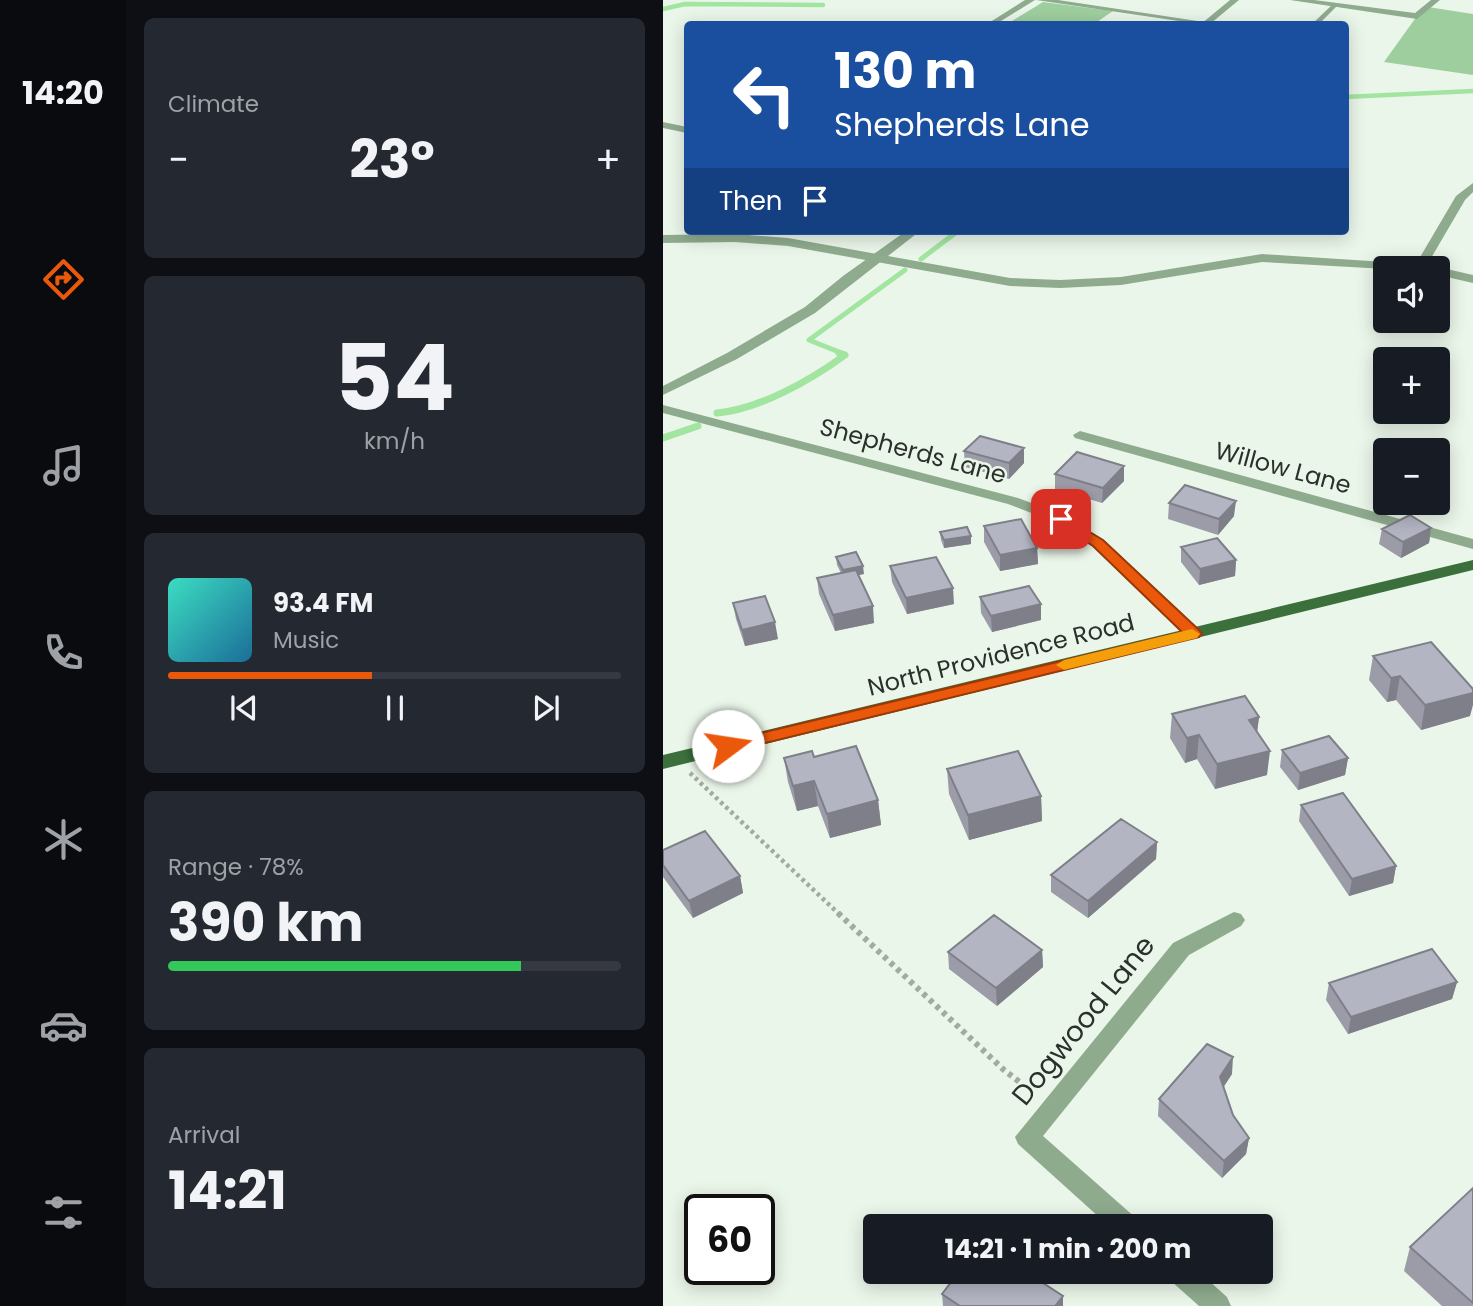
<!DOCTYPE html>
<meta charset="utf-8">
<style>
:root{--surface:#171b24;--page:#242831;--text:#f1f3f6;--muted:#9ea1a6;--line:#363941;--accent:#ea580c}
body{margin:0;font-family:Poppins,sans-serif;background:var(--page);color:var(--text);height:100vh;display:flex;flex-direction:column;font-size:26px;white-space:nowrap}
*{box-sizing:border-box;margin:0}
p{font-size:23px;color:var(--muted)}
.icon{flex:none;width:38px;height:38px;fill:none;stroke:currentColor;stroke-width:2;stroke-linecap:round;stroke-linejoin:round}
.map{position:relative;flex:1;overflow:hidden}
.side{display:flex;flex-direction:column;gap:18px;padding:18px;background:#0d0f14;width:537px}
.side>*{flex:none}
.guide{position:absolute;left:21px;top:21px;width:665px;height:214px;border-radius:7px;box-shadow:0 4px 18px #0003;background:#1a4fa0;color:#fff;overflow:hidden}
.tools{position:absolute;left:710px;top:256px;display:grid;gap:14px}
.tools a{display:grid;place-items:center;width:77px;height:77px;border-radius:7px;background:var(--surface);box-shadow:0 4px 18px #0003;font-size:35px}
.speed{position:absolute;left:21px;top:1194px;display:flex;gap:14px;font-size:35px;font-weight:700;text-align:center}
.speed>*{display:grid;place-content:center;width:91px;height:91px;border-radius:50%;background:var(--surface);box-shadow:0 4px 18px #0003;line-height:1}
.speed .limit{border:4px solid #111;border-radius:10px;background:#fff;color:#111}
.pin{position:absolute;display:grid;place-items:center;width:60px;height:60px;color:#fff;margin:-30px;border-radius:14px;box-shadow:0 4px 10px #0006}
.me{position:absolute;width:77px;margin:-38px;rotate:76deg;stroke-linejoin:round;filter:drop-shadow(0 0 5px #0008)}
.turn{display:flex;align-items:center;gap:24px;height:147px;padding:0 35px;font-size:32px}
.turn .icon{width:91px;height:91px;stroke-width:2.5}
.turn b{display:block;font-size:49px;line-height:60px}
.then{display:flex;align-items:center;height:66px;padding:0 35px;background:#0003;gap:14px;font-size:26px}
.big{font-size:52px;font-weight:700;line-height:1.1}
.side .tile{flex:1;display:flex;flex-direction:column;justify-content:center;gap:10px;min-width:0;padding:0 24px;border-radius:10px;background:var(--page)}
.side .dial{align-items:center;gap:0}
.dial b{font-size:91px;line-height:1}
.song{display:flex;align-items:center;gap:21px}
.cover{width:84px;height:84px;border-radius:10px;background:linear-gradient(135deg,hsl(170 70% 55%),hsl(200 70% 35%))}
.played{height:7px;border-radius:4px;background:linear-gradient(90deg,var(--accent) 45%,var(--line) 45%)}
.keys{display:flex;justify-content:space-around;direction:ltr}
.heat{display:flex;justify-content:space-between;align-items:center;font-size:38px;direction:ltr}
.charge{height:10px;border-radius:5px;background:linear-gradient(90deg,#34c759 78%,var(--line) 0)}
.trip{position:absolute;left:200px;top:1214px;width:410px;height:70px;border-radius:7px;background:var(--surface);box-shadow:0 4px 18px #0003;font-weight:700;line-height:70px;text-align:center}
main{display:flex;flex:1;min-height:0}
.tabs{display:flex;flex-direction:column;width:126px;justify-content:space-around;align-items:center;background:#090b0e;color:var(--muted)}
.tabs .icon{width:49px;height:49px}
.tabs .on{color:var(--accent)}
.tabs b{font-size:32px;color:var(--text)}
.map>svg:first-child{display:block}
.green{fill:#9fce9e}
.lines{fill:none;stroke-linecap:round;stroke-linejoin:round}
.stream-far2{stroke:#a2e5a1;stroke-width:4.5}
.stream-far1{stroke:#a2e5a1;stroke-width:5}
.stream{stroke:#a2e5a1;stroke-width:7}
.path-far1{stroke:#a2aaa1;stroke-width:4.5;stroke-dasharray:3.5 3.5;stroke-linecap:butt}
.path{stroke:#a2aaa1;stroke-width:6;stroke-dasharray:4.5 4.5;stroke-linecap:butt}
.service{fill:#8fab8e;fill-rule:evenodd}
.minor{fill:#8fab8e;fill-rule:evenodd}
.tertiary{fill:#8fab8e;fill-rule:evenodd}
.primary{fill:#3b6f3b;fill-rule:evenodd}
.wall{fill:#9b9ca8}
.shaded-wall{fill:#7e7f88}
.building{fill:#b4b5c3;stroke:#7e7f88;stroke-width:2}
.route{fill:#ea580c;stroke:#983908;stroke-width:2}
.slow{fill:#f59e0b}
.labels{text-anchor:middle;stroke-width:5;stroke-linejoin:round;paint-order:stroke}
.street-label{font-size:24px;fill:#2c302c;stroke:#ebf6ea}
.near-street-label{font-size:28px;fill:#2c302c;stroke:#ebf6ea}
</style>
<main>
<nav class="tabs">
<b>14:20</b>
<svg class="icon on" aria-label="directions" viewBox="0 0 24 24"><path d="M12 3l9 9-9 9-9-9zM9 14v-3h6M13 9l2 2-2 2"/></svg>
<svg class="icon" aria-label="music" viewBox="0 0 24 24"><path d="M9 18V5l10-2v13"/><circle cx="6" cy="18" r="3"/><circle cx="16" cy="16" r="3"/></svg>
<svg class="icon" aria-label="phone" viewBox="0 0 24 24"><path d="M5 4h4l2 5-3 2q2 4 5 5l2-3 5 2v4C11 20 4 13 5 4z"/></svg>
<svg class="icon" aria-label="climate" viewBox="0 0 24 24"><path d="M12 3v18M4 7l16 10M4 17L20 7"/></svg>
<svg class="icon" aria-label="car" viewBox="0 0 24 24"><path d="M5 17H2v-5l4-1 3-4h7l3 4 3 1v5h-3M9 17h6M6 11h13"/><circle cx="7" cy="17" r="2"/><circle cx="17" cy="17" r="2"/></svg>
<svg class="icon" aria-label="filters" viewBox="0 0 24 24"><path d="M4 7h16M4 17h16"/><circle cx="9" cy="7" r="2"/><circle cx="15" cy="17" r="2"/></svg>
</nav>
<section class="side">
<div class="tile"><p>Climate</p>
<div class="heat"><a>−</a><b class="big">23°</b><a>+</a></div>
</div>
<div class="tile dial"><b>54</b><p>km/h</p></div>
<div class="tile">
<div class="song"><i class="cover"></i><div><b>93.4 FM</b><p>Music</p></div></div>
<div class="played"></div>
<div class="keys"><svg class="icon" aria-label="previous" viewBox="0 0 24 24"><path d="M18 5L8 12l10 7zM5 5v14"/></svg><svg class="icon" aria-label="pause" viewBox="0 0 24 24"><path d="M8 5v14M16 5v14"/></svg><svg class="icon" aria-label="next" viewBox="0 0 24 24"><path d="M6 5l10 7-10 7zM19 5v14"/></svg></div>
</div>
<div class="tile"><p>Range · 78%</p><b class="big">390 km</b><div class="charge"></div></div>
<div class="tile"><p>Arrival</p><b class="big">14:21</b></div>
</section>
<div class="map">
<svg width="810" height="1306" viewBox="0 0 810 1306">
<rect width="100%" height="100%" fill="#ebf6ea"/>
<path class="green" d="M380 2 450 11 431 24H371L349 21Z
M765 7 810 14V75L721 62 754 16Z"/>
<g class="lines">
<path class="stream-far2" d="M0 9 22 4 160 5
M682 97 810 91"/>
<path class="stream-far1" d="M258 259 295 231
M181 354 146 340 242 270"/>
<path class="stream" d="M54 413C97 409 148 380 182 355L176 353
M0 438 35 426"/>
<path class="path-far1" d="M27 773 176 914"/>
<path class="path" d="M175 913 341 1070 372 1094"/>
<path class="service" d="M670 4 675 5 656 24H649Z
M544 21 560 24H542Z"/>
<path class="minor" d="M362 0H372L333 24H324Z
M373 0H395L548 23 536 24Z
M627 0H651L752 13 768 0H777L754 19Z
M0 122 24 127V133L0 128Z
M810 183V192L802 200 764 265 768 268 723 269 599 262 458 285 397 288 347 286 125 246 72 242 0 243V235L72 234 125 238 347 278 397 280 458 277 599 254 753 264 793 196Z
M775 267 810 275V283L775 275Z
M0 405 355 498 404 516 441 540 540 634 531 639 525 638 429 546 392 522 345 504 0 413Z
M417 431 810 539V549L412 438 410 435Z
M571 912 578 914 582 920 578 926 526 955 380 1136 474 1219 478 1227H447L355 1144 352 1137 510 943Z
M504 1272H536L564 1297 568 1306H536L508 1281Z"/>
<path class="tertiary" d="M567 0H576L547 24H538Z
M243 231H257L152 313 74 359 0 395V386L64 353 142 307 180 276Z"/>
<path class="primary" d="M810 560V570L0 769V755Z"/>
</g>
<path class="wall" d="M361 448V463L346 479 302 467 301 451Z
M392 474 461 481 439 503 392 489Z
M506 503 571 516 555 535 505 519Z
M321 526 374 548 375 564 337 571 321 542Z
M768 528 766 543 738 558 716 544 719 529Z
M277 532 308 544 281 548 278 540Z
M518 547 573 560 572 576 536 585 518 562Z
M173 557 201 574 195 575 211 623 172 631 156 594 154 578 178 573 174 565Z
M227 566 291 604 244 614 229 582Z
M317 597 378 604V620L329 632 318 613Z
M70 603 115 639 82 646 73 619Z
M710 656 807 716 758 730 733 700 724 702 706 680Z
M509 714 596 717 594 732 604 775 552 789 534 759 522 763 507 738Z
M619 750 685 758 682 775 635 790 617 767Z
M151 757 215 800 218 825 167 838 155 806 134 811 125 782 121 758Z
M284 769 378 796 379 821 306 840 286 794Z
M638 805 733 866 730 883 686 896 636 821Z
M494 842 493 859 425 918 388 892V875Z
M0 850 77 876 80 893 30 918 0 877Z
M379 950 380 967 334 1006 286 969 285 952Z
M794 982 789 999 685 1034 663 1000 666 983Z
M569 1074 561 1086 570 1115 586 1138 583 1154 559 1178 495 1116 496 1099Z
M810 1188V1306H779L741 1271 747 1247Z
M279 1294 400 1296V1306H280Z"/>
<path class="shaded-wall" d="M361 448V463L346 479V463Z
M461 466V481L439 503 440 488Z
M573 501 571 516 555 535 556 519Z
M768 528 766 543 738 558 740 542Z
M308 536V544L281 548V540Z
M374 548 375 564 337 571V555Z
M573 560 572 576 536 585 537 569Z
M200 566 201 574 180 578V570Z
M290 588 291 604 244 614 243 598Z
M378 604V620L329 632 328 616Z
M210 606 211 623 172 631 170 615Z
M112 622 115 639 82 646 79 630Z
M737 676 733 700 724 702 728 678Z
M810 693V705L807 716 758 730 762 705Z
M596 717 593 741 586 720Z
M536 735 534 759 522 763 524 738Z
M607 751 604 775 552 789 554 764Z
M685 758 682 775 635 790 637 773Z
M151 781 155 806 134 811 130 786Z
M378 796 379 821 306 840 305 815Z
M215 800 218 825 167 838 164 814Z
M494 842 493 859 425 918V901Z
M733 866 730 883 686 896 689 879Z
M77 876 80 893 30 918 26 901Z
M379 950 380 967 334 1006 333 988Z
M794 982 789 999 685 1034 688 1017Z
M570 1057 569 1074 556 1094 557 1077Z
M586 1138 583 1154 559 1178 561 1161Z
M400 1296V1306H392Z"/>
<path class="building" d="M317 436 361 448 346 463 301 451Z
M414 452 461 466 440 488 392 474Z
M522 485 573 501 556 519 506 503Z
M747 515 768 528 740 542 719 529Z
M358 519 374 548 337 555 321 526Z
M304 527 308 536 281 540 277 532Z
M554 538 573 560 537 569 518 547Z
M193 552 200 566 180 570 173 557Z
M273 557 290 588 243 598 227 566Z
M193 570 210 606 170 615 154 578Z
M366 586 378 604 328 616 317 597Z
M102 596 112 622 79 630 70 603Z
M768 642 810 689V693L762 705 737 676 728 678 710 656Z
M582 696 596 717 586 720 607 751 554 764 536 735 524 738 509 714Z
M666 736 685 758 637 773 619 750Z
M193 746 215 800 164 814 151 781 130 786 121 758 149 751 151 757Z
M355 751 378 796 305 815 284 769Z
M680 793 733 866 689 879 638 805Z
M458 819 494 842 425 901 388 875Z
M42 831 77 876 26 901 0 865V850Z
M331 915 379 950 333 988 285 952Z
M769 949 794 982 688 1017 666 983Z
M544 1044 570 1057 557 1077 570 1115 586 1138 561 1161 496 1099Z
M810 1188V1303L747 1247Z
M296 1272H363L400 1296 392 1306H297L279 1294Z"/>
<path class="route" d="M398 515 440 540 536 630 539 634 536 637 65 752 59 750 56 746 59 742 65 741 519 632 430 546 393 522 390 519Z"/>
<path class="slow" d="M529 629 537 634 534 638 401 670 393 665 401 660Z"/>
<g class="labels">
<g class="street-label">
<text transform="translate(250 451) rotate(15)" y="8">Shepherds Lane</text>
<text transform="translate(620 468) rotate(15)" y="8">Willow Lane</text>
<text transform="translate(338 655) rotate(-14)" y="8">North Providence Road</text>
</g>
<g class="near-street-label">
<text transform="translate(420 1020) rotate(-51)" y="10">Dogwood Lane</text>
</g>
</g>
</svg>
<div class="tools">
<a><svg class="icon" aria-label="sound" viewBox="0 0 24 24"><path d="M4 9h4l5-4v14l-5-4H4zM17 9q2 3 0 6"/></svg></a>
<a>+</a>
<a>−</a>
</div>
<div class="speed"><div class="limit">60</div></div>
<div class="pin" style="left:398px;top:519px;background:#d93025"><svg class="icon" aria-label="arrive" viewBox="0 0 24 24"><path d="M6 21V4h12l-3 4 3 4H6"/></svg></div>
<svg class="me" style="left:65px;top:746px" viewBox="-20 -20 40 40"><circle r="19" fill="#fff"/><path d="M0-13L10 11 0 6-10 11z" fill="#ea580c"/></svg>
<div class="trip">14:21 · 1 min · 200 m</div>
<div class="guide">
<div class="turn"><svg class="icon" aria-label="left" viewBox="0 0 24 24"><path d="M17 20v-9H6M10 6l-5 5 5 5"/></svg><div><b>130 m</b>Shepherds Lane</div></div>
<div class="then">Then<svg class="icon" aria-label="arrive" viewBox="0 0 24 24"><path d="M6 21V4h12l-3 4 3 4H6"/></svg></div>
</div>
</div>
</main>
